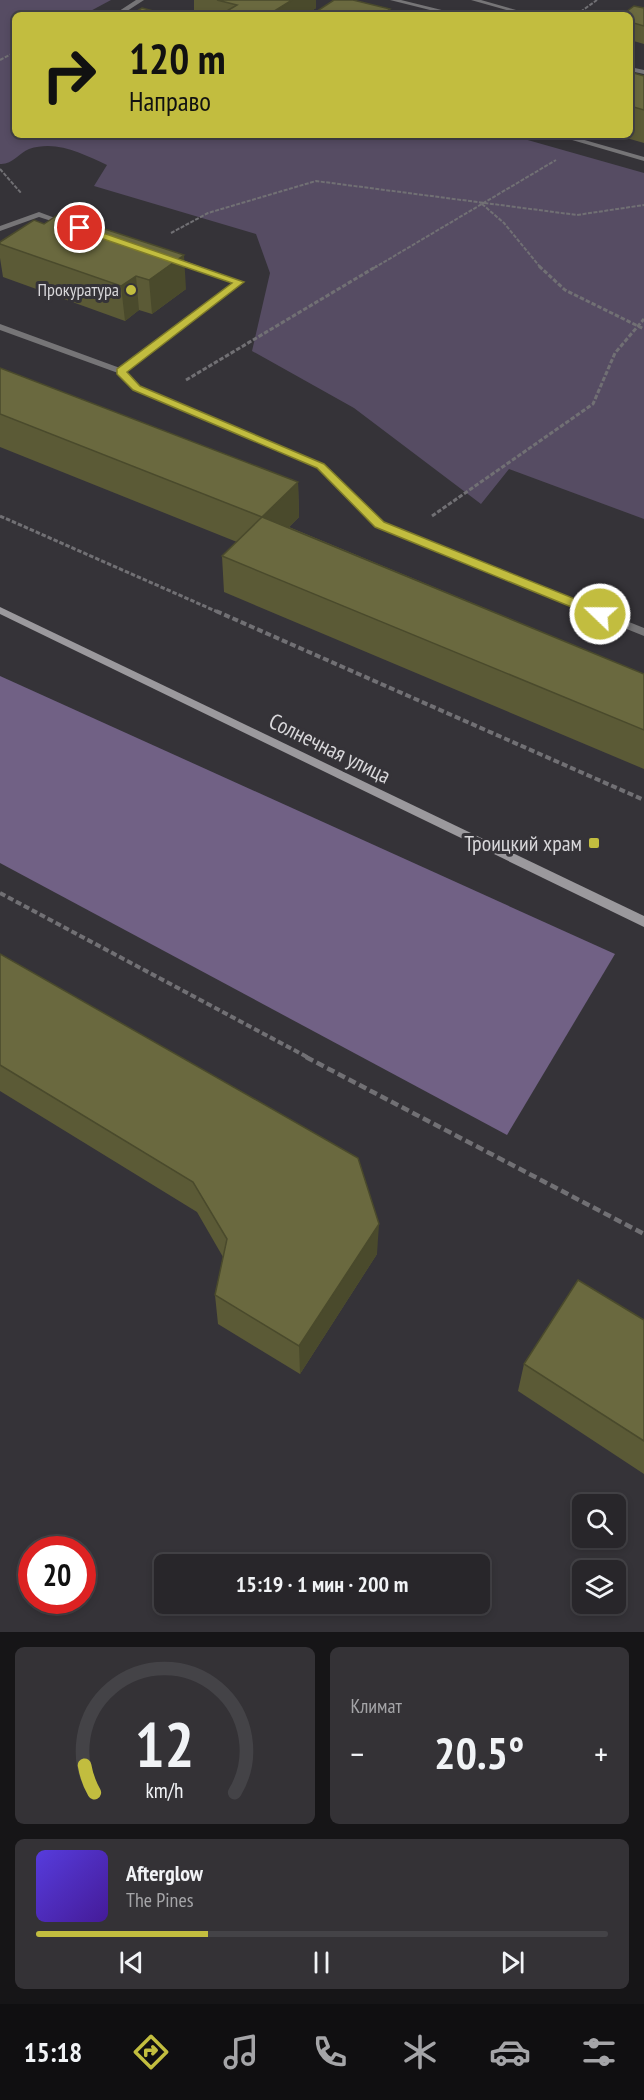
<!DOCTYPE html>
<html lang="ru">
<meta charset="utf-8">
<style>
:root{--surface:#28262a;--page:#343236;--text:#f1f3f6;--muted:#a5a5a8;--line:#444347;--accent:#c2bd3f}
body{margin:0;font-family:"PT Sans Narrow",sans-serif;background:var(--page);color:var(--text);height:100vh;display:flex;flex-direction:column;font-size:22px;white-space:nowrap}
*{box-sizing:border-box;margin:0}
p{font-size:20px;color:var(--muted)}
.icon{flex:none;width:33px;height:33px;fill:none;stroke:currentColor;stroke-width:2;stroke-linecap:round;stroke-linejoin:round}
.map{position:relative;height:1632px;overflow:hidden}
.sheet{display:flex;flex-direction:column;gap:15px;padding:15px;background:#161517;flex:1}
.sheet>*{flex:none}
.guide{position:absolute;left:12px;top:12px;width:621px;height:126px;border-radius:9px;box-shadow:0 3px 9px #0003,0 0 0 2px var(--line);background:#c2bd3f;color:#111;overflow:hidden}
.tools{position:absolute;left:572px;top:1494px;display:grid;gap:12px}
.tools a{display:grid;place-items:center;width:54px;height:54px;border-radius:9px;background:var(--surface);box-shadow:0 3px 9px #0003,0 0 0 2px var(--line);font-size:30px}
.speed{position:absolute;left:18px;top:1536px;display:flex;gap:12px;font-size:30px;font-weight:700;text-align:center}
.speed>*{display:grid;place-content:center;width:78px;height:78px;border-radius:50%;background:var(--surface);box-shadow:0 3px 9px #0003,0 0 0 2px var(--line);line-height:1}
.speed .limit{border:9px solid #d22;background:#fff;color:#111}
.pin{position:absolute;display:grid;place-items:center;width:51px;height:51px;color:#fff;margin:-26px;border:3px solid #fff;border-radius:50%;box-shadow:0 2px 6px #0007}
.me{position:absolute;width:66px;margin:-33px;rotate:292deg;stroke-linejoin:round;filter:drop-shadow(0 0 4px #0008)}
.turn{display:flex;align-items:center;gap:21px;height:126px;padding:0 18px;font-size:27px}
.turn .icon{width:78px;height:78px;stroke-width:2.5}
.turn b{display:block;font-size:42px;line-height:51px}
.big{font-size:45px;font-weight:700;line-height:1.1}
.sheet .tile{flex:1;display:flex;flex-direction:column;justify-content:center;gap:9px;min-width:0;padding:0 21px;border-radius:9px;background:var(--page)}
.sheet .dial{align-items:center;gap:0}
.dial svg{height:156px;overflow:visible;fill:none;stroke:var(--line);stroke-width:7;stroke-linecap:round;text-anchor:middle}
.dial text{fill:var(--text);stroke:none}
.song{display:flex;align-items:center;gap:18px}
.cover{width:72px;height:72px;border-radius:9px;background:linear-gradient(135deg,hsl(250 70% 55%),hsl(260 70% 35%))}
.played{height:6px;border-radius:3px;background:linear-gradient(90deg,var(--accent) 30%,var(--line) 30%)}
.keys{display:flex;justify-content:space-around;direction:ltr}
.heat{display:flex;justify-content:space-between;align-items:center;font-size:33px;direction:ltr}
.sheet .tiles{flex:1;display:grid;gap:15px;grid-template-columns:1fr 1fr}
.tile:last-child{grid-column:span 2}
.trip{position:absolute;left:154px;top:1554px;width:336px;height:60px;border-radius:9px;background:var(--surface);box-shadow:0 3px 9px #0003,0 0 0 2px var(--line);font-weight:700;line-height:60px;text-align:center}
.tabs{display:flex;height:96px;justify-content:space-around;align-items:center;background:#100f11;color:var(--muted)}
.tabs .icon{width:42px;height:42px}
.tabs .selected{color:var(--accent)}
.tabs b{font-size:27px;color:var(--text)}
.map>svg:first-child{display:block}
.green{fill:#564c63}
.forest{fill:#716185}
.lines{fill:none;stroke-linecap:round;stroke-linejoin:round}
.path-far3{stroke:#717074;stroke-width:2;stroke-dasharray:4 1.5;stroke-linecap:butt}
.path-far2{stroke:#717074;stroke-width:3;stroke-dasharray:4.5 2;stroke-linecap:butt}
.path-far1{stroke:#717074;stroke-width:4;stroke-dasharray:6 3;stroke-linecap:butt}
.path{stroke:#717074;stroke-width:4.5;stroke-dasharray:8 4;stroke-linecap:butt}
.lane{fill:#767577;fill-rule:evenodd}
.secondary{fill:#9b999d;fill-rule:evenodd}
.wall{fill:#5b5a36}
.shaded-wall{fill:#4a4a2c}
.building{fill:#6a693f;stroke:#4a4a2c;stroke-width:1.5}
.route{fill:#c2bd3f;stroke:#7e7b29;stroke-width:1.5}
.poi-dot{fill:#c2bd3f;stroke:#353338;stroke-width:2}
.labels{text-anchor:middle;stroke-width:6;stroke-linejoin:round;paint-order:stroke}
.far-poi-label{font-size:18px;fill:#d8d7da;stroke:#353338;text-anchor:end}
.street-label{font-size:22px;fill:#d8d7da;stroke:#353338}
.poi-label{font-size:22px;fill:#d8d7da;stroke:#353338;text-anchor:end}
</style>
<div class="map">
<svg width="644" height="1632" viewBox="0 0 644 1632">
<rect width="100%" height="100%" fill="#353338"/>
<path class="green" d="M0 0H111L83 15H15V135H510L644 173V519L509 469 481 504 354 408 252 351 270 273 256 234 94 186 107 165C82 154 58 140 29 149 19 153 12 165 0 164Z"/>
<path class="forest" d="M0 676 615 954 507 1135 0 863Z"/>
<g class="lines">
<path class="path-far3" d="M576 15 597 0
M0 60 15 52
M0 169 21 193
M482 204 504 223 541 268
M171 233 208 213 316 181 577 215 644 205
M374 268 556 160"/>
<path class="path-far2" d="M539 266 565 290 644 329
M186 380 377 266
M0 516 220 613
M432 516 593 404 615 353 644 319"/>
<path class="path-far1" d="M216 611 644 800
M0 893 309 1058"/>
<path class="path" d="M306 1057 644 1234"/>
<path class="lane" d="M136 0H144L121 15H113Z
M390 0H401L462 15H450Z
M471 0H481L534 15H524Z
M630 67 644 70V74L630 71Z
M555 135H567L644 157V161Z
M39 212 71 224 67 226 39 217 0 231V226Z
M168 257H174L243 282 126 371 139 386 323 464 383 523 644 628V636L375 527 317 468 133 390 118 373 0 330V324L120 368 233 283 168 261Z"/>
<path class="secondary" d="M0 607 644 916V927L0 614Z"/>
</g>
<path class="wall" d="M194 0H316V8L305 15H194Z
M644 8V44L630 40V15Z
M630 72 644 76V143L616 135H630Z
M0 242 186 289 152 314 139 310 125 321 3 277 0 258Z
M0 368 298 482 299 517 289 527 644 674V769L224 592 222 556 237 542 0 447Z
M0 954 377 1254 300 1374 218 1324 215 1295 223 1257 197 1212 0 1091Z
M644 1320V1474L518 1391 524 1364Z"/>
<path class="shaded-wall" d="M292 0H316V8L305 15H268Z
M390 9V15H381Z
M184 255 186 289 152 314 149 280Z
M136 276 139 310 125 321 121 286Z
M298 482 299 517 264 552 262 517Z
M379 1224 377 1254 300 1374 299 1346Z"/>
<path class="building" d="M217 0H292L268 15H220L237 5Z
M334 0H353L390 9 381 15H311Z
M634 6 644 8V26L630 22V15H622Z
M142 8 168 15H130Z
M630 72 644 76V110L630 106Z
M59 214 184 255 149 280 136 276 121 286 0 244V242L34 220 44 224Z
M0 368 298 482 262 517 644 674V730L222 556 262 517 0 414Z
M0 954 358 1158 379 1224 299 1346 215 1295 227 1239 193 1182 0 1065Z
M578 1280 644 1320V1441L524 1364Z"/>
<path class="route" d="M77 226H83L244 282 127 372 140 386 324 464 384 522 605 611V617H596L375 527 317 468 133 390 117 374V369L232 283 77 230Z"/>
<g class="poi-dot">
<circle cx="131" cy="290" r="6"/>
<rect x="588" y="837" width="12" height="12" rx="3"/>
</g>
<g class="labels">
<g class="far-poi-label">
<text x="119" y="296">Прокуратура</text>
</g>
<g class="street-label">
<text transform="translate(330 748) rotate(26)" y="8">Солнечная улица</text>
</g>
<g class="poi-label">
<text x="582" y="851">Троицкий храм</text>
</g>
</g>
</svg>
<div class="tools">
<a><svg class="icon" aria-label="search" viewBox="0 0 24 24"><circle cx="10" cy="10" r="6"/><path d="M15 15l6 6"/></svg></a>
<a><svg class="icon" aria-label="layers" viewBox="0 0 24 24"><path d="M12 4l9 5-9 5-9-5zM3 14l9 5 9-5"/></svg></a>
</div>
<div class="speed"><div class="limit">20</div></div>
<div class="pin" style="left:80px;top:228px;background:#d93025"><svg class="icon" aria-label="arrive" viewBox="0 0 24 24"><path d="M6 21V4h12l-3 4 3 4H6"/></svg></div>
<svg class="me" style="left:600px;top:614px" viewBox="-20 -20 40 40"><circle r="17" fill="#c2bd3f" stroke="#fff" stroke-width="3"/><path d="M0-11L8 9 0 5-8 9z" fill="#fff"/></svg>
<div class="trip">15:19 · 1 мин · 200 m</div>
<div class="guide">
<div class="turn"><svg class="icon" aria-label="right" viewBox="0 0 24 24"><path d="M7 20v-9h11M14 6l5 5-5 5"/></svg><div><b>120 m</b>Направо</div></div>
</div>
</div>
<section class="sheet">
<div class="tiles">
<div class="tile dial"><svg viewBox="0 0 100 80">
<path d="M14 69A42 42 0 1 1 86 69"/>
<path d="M14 69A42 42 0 0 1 9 55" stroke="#c2bd3f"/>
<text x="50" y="56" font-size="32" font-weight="700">12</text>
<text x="50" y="72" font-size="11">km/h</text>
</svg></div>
<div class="tile"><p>Климат</p>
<div class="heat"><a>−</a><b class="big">20.5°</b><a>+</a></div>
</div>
<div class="tile">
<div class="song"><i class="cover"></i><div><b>Afterglow</b><p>The Pines</p></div></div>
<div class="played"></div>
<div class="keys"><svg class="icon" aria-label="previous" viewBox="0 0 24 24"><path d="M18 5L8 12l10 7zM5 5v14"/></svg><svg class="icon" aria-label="pause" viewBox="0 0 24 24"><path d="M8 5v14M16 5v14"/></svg><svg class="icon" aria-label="next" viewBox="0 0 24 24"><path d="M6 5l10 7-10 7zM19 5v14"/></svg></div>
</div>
</div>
</section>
<nav class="tabs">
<b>15:18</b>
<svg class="icon selected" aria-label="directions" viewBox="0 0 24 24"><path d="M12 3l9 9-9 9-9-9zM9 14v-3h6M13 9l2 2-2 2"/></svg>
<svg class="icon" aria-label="music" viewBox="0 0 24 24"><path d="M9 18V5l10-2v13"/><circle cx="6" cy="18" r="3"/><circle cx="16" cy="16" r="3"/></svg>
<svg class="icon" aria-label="phone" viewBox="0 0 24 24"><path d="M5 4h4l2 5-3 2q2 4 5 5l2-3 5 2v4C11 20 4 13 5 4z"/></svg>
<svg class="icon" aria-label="climate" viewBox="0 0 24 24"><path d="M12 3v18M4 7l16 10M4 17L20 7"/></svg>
<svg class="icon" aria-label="car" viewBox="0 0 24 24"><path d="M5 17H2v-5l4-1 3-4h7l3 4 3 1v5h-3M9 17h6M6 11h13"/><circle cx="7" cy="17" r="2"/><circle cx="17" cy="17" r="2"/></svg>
<svg class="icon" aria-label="filters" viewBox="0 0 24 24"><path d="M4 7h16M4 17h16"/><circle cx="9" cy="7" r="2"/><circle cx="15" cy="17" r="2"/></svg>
</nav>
